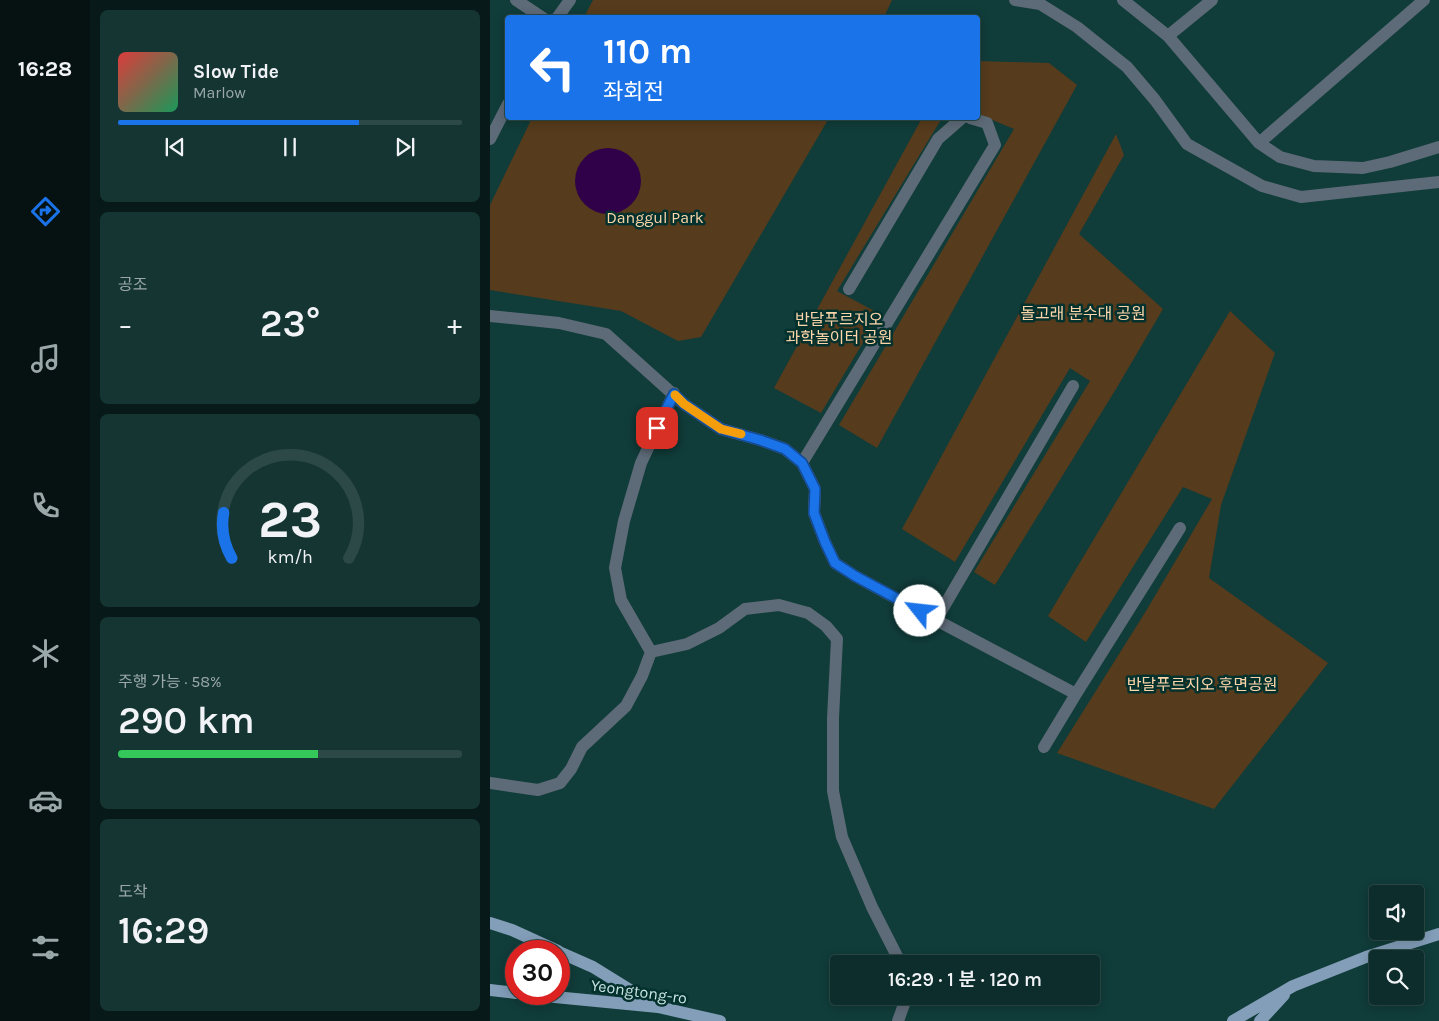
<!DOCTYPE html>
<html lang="ko">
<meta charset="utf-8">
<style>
:root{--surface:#0c2d2b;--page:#153533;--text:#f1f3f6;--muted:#9aa8a9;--line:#2c4947;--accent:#1a73e8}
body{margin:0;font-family:Karla,"Noto Sans KR",sans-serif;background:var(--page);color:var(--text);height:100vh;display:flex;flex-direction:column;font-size:19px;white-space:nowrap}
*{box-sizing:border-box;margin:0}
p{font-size:16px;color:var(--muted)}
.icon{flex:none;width:28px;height:28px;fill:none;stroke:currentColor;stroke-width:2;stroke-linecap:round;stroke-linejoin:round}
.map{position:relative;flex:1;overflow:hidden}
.side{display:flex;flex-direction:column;gap:10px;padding:10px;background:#071918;width:400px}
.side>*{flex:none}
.banner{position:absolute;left:15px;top:15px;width:475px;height:105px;border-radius:5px;box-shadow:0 2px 12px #0003,0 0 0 1px var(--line);background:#1a73e8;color:#fff;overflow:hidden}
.fabs{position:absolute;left:879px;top:885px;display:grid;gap:10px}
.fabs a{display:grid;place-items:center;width:55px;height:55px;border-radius:5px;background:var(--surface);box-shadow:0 2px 12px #0003,0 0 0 1px var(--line);font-size:25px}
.speed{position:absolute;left:15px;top:940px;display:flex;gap:10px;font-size:25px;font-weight:700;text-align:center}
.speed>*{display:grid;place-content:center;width:65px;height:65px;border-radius:50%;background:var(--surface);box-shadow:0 2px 12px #0003,0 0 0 1px var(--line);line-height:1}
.speed .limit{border:8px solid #d22;background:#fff;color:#111}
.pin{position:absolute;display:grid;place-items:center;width:42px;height:42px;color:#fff;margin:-21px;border-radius:10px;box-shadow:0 2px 8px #0006}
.me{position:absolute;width:55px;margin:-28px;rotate:299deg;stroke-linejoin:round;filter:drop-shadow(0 0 4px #0008)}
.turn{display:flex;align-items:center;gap:18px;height:105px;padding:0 15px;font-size:22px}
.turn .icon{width:65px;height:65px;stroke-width:2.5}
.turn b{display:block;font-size:35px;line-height:42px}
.big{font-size:38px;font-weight:600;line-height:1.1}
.side .card{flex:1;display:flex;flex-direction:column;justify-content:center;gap:8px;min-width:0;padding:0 18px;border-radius:8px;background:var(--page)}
.side .dial{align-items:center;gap:0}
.dial svg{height:130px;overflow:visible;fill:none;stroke:var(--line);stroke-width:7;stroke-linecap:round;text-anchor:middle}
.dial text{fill:var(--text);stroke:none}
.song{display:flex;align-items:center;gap:15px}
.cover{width:60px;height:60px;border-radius:8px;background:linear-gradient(135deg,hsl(0 70% 55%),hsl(150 70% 35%))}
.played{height:5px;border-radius:2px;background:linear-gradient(90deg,var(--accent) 70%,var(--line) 70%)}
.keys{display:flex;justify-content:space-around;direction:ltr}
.heat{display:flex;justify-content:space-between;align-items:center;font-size:28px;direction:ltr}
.charge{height:8px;border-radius:4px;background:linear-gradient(90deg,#34c759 58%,var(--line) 0)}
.trip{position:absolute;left:340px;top:955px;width:270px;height:50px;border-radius:5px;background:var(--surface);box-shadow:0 2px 12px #0003,0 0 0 1px var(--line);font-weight:600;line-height:50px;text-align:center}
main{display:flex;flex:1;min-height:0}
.tabs{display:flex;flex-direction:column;width:90px;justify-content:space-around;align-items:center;background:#051211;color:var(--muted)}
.tabs .icon{width:35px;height:35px}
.tabs .selected{color:var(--accent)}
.tabs b{font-size:22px;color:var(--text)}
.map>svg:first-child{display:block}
.green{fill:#563b1c}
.water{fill:#300049}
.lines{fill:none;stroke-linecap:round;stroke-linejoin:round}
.minor{stroke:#5d6a77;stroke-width:12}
.major{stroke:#839eb9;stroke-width:12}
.route-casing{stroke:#114b97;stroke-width:12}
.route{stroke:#1a73e8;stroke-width:9}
.slow{stroke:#f59e0b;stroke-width:9}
.labels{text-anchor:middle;stroke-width:5;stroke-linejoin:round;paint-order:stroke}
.park-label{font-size:16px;fill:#fdd5a9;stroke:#03312e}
.street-label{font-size:16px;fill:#cae5e2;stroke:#03312e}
</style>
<main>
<nav class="tabs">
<b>16:28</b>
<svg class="icon selected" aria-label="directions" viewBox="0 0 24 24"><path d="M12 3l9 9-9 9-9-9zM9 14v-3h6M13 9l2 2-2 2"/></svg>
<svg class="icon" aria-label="music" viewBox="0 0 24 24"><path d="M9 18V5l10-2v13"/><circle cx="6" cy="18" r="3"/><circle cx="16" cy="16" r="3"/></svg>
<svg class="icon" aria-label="phone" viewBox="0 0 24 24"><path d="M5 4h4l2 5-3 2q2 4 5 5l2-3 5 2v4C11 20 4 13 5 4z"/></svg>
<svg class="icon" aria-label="climate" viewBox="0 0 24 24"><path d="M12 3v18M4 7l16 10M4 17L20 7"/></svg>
<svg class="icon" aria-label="car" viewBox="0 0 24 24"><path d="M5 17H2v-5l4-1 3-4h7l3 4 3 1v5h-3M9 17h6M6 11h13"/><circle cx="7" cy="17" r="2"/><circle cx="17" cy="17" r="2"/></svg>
<svg class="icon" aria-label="filters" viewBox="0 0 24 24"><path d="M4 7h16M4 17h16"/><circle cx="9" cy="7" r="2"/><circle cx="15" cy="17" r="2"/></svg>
</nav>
<section class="side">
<div class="card">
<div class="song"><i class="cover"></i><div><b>Slow Tide</b><p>Marlow</p></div></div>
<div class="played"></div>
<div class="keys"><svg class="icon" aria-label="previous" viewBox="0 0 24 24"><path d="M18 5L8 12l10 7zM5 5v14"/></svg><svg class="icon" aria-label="pause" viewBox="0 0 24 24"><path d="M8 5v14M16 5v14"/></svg><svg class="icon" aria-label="next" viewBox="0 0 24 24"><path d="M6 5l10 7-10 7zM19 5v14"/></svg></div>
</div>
<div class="card"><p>공조</p>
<div class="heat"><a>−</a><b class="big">23°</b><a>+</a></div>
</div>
<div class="card dial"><svg viewBox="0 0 100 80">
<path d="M14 69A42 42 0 1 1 86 69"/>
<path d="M14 69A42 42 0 0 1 9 41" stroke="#1a73e8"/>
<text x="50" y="56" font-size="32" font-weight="700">23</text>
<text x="50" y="72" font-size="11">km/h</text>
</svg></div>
<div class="card"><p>주행 가능 · 58%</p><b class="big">290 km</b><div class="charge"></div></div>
<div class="card"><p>도착</p><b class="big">16:29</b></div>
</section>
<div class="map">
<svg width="949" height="1021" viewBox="0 0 949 1021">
<rect width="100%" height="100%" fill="#103c39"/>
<path class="green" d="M103 0H402L394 17H94Z
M488 61 559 63 587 85 387 448 349 425 524 129 488 114Z
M42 118H339L211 337 188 341 131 311 0 290V205Z
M432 118H452L347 291 390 314 331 413 284 388Z
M626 134 634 155 589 234 673 309 626 389 505 585 484 572 600 381 580 368 465 562 412 529Z
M740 311 785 353 731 505 719 578 838 663 724 809 567 753 656 611 722 499 693 487 596 642 558 616Z"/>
<path class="water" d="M85 181a33 33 0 1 1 66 0a33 33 0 1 1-66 0Z"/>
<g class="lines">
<path class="minor" d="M26 0 53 18
M525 0 550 4 587 27 637 67 665 100 697 144 772 186 811 197 949 182
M633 0 678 36 769 143 790 157 824 166 873 168 900 162 949 147
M67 18 80 0
M678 36 722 0
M0 139 18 104
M769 143 934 0
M359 289 448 139 472 118
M0 316 69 323 116 334 194 404 231 429 270 440 295 449 312 463 325 489 324 513 335 542 345 563 365 576 446 620 586 694
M312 463 505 145 497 123 480 118
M446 620 583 386
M161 652 131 600 125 568 134 521 151 463 184 393
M554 747 586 694 690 528
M0 783 48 790 70 783 81 769 92 747 136 706 152 676 161 652 197 644 229 628 255 609 289 605 318 613 336 626 347 639 343 718V791L352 837 382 907 411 964
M408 1021 417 996"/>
<path class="major" d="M0 923 22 930 68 951
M69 952 103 967 166 1006
M0 990 26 993
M34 994 168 1007 230 1021
M743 1021 803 986 876 957 949 934
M770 1021 794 995"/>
</g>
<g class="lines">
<g class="route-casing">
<path id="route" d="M167 428 184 394 194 404 231 429 270 440 295 449 312 463 325 489 324 513 335 542 345 563 365 576 430 611"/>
</g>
<use href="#route" class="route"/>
<path class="slow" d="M185 395 194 404 231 429 251 434"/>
</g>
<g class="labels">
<g class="park-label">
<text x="165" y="223">Danggul Park</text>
<text x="593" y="319">돌고래 분수대 공원</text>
<text x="349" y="325">반달푸르지오<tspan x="349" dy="18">과학놀이터 공원</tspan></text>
<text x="712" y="690">반달푸르지오 후면공원</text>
</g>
<g class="street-label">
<text transform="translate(149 991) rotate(8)" y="6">Yeongtong-ro</text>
</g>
</g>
</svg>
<div class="fabs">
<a><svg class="icon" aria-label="sound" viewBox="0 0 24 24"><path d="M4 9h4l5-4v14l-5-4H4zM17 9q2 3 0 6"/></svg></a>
<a><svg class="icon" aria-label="search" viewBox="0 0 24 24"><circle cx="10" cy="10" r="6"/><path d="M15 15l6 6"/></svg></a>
</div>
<div class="speed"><div class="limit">30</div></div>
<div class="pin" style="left:167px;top:428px;background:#d93025"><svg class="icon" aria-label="arrive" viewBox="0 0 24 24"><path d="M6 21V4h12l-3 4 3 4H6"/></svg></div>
<svg class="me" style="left:430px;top:611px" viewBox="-20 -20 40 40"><circle r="19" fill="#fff"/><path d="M0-13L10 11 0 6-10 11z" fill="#1a73e8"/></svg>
<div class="trip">16:29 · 1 분 · 120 m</div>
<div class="banner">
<div class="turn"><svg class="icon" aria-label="left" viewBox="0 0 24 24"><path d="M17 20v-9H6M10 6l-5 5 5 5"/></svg><div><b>110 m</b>좌회전</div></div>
</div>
</div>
</main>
